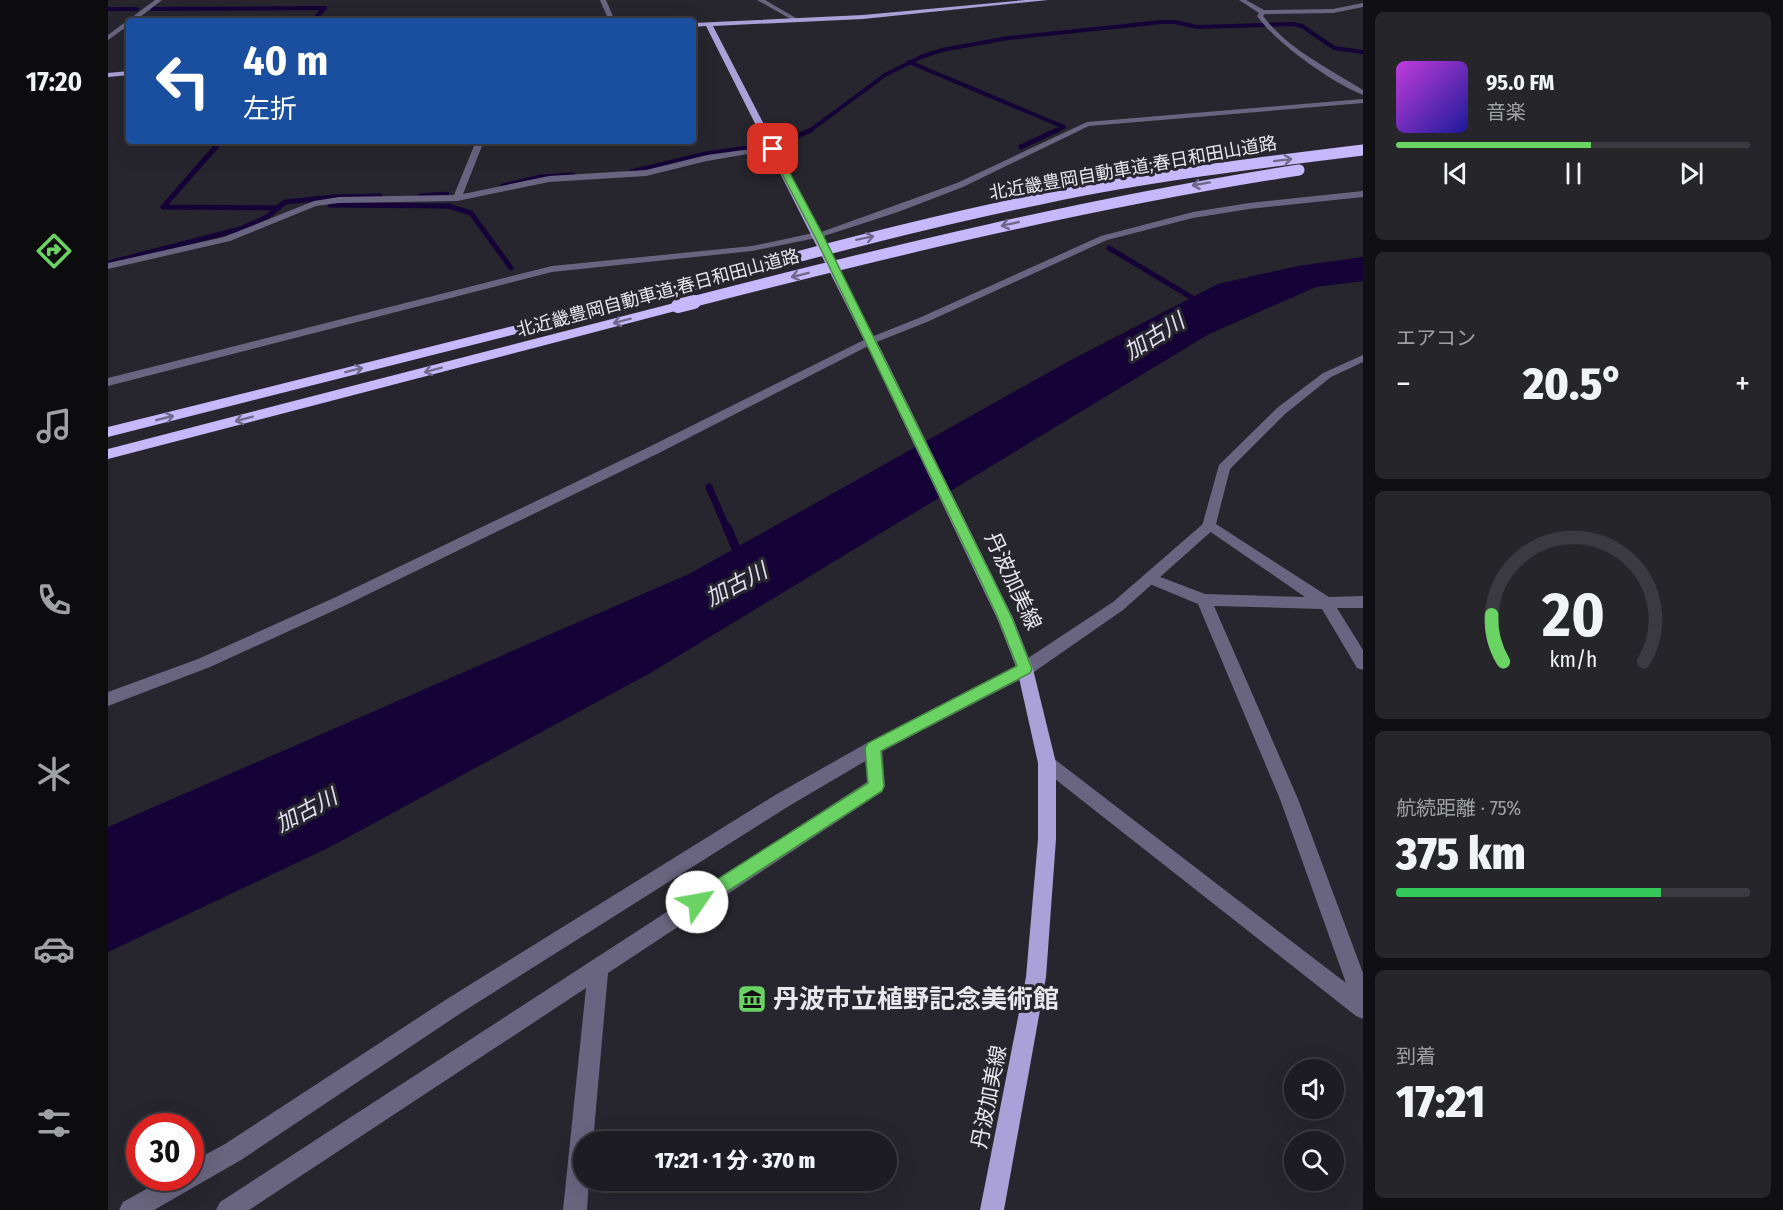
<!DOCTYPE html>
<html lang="ja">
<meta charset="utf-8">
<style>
:root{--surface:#1d1c22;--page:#25252a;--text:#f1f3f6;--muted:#a0a1a5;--line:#3b3a40;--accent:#6ad364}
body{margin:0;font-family:"Fira Sans Condensed","Noto Sans JP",sans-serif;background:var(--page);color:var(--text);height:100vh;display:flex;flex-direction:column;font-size:22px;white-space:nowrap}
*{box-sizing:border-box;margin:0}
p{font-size:20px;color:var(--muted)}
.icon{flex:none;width:33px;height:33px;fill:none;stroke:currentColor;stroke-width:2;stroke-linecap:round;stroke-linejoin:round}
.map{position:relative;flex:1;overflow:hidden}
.panel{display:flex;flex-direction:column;gap:12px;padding:12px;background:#100f13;width:420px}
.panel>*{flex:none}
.banner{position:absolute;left:18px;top:18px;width:570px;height:126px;border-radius:6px;box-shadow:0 6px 24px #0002,0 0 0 2px var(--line);background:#1a4fa0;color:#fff;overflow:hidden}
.controls{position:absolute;left:1176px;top:1059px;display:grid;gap:12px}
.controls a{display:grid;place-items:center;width:60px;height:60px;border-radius:50%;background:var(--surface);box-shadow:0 6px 24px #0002,0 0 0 2px var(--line);font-size:30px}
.speed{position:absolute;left:18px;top:1113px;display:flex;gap:12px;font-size:30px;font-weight:700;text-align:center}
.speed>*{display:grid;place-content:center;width:78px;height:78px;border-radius:50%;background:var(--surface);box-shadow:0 6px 24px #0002,0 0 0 2px var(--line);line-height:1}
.speed .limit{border:9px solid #d22;background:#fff;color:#111}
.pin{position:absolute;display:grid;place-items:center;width:51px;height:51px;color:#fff;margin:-26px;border-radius:12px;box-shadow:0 3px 9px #0006}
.me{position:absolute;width:66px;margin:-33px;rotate:57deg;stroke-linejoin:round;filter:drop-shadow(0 0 4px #0008)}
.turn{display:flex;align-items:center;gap:21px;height:126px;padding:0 18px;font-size:27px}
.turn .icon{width:78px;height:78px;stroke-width:2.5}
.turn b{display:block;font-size:42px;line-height:51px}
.big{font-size:45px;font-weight:800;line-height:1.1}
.panel .tile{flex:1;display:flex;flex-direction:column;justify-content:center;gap:9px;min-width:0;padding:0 21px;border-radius:9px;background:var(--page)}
.panel .dial{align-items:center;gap:0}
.dial svg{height:156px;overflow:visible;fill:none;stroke:var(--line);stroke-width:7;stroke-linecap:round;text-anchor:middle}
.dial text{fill:var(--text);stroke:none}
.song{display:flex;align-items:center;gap:18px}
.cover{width:72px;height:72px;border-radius:9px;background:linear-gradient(135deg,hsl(290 70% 55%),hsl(240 70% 35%))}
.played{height:6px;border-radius:3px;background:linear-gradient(90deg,var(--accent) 55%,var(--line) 55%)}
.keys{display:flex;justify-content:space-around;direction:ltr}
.heat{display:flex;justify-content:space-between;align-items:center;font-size:33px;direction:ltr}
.charge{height:9px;border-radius:4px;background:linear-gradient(90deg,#34c759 75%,var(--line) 0)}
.trip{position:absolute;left:465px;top:1131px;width:324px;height:60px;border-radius:30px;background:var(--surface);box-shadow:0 6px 24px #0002,0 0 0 2px var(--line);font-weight:800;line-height:60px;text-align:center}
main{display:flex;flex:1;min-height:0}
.menu{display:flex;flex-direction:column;width:108px;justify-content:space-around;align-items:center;background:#0c0b0e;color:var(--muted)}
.menu .icon{width:42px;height:42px}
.menu .on{color:var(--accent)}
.menu b{font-size:27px;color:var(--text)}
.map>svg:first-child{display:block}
.water{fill:#150236}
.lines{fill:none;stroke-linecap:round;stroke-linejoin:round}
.stream-far3{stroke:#150236;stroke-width:4}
.stream-far2{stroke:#150236;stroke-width:5}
.stream-far1{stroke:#150236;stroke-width:7}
.stream{stroke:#150236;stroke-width:9}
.minor{fill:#696580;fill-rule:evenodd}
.tertiary{fill:#696580;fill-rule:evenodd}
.primary{fill:#aba1d9;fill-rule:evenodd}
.motorway{fill:#c5b9fc;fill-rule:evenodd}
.motorway-bridge-far1{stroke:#c5b9fc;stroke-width:11}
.motorway-bridge{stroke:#c5b9fc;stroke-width:14}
.oneway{stroke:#6e688b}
.route{fill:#6ad364;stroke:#458941;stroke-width:1.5}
.labels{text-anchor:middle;stroke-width:6;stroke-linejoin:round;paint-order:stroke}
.far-street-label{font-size:18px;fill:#e8e7ec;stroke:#27262e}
.street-label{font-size:21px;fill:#e8e7ec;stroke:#27262e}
.water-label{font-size:22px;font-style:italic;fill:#e3e0f2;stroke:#27262e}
.near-poi-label{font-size:26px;font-weight:bold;fill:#e8e7ec;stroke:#27262e;text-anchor:start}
</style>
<main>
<nav class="menu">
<b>17:20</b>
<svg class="icon on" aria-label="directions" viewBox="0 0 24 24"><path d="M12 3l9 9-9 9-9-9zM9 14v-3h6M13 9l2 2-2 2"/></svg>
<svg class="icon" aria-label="music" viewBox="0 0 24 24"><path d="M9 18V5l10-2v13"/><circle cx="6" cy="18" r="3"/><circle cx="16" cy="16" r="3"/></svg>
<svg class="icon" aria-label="phone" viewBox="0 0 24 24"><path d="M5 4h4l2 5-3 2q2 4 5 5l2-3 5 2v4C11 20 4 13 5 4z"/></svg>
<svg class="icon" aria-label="climate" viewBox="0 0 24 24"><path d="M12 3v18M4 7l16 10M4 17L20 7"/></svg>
<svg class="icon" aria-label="car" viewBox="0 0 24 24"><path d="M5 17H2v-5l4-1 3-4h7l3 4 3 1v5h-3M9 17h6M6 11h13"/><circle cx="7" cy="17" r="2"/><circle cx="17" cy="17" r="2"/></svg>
<svg class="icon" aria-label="filters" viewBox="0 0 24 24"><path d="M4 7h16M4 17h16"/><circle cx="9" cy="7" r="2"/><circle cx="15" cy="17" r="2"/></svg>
</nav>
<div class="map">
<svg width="1255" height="1210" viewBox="0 0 1255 1210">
<rect width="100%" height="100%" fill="#27262e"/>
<path class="water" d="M1255 257V281L1208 287 1101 334 544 672 222 847 0 952V827L581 574 961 361 1110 284 1190 266Z"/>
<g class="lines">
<path class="stream-far3" d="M0 9H29
M44 9 217 8 204 21
M801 62 956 127 946 132
M700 132 777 75 813 57 834 50 900 38 1054 22H1067L1089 27 1185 24 1194 26 1226 48 1255 52"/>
<path class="stream-far2" d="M113 141 55 207 171 208
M671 144 703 130
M913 147 949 130
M523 172 598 154 654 146
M395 186 433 177 465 175
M312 196 339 194
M222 205 340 206 363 213 403 268
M1001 248 1093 303
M0 263 132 229 159 217 177 202 226 197 272 196"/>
<path class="stream-far1" d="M601 487 619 529"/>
<path class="stream" d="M619 527 632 558"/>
<path class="minor" d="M47 0H54L27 21H21V25L0 40V35Z
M492 0H498L507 21H501Z
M649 0H657L693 21 688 22Z
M1131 0H1138L1156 10 1225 9 1255 3V7L1225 13 1157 14 1155 16C1180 49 1220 68 1255 90V95C1224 83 1168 43 1149 16L1151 13Z
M1255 99V103L981 126 855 187 790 212 713 237 705 235 849 183 979 122Z
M368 141H376L355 194 441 176 538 170 599 155 665 146 669 149 599 161 538 176 441 182 349 201 231 203 208 206 122 241 0 269V263L116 237 206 201 231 197 346 195Z
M1255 191V197L1141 209 1085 218 999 240 819 322 766 343 551 453 238 605 102 667 0 706V692L90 659 228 597 541 447 758 339 811 318 993 236 1085 212 1141 203Z
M1255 355V362L1223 377 1177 414 1122 469 1108 524 1221 597 1255 596V608H1229L1255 650V670L1249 668 1214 609 1106 606 1190 799 1255 973V1019L1248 1016 933 768 930 763 933 758 939 755 945 758 1238 983 1172 799 1090 604 1037 582 1035 578 1042 573 1097 594 1197 597 1094 526 1111 465 1169 408 1215 373Z
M765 741 771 743 774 748 777 786 774 792 500 973 485 1142H476V1180H481L479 1210H455L478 988 141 1210H108L112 1202 759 782 756 748 759 743Z"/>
<path class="tertiary" d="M710 232 715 235 713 237 644 251 444 272 0 386V378L444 266 644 246Z
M1101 521 1108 526 1106 529 1015 610 923 674 771 753 681 806 353 1013 133 1160 46 1210H11L15 1202 58 1178H82V1163L117 1144 339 999 669 794 759 743 911 664 1005 602 1096 523Z"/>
<path class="primary" d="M917 0H940L755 19 605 26 774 352 905 618 925 669 948 763V839L938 977 896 1210H872L918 977 930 839V763L909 669 889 618 762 352 598 26 585 27V23L755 15Z
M21 71V75L0 77V73Z"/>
<path class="motorway" d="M558 288 564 292 562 295 0 437V427Z
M570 302 576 306 575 309 0 459V449Z"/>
<path class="motorway-bridge-far1" d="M558 292C684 258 809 224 937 198 1042 176 1149 163 1255 150
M580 303C782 251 984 202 1191 170"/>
<path class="motorway-bridge" d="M570 306 586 302"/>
</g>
<defs><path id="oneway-shaft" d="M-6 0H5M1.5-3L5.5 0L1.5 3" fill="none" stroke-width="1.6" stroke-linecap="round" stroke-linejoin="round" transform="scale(1.5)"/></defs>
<g class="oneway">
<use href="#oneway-shaft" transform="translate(1175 160) rotate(-7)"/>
<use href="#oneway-shaft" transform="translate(1093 184) rotate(170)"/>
<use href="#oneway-shaft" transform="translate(902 224) rotate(167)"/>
<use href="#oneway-shaft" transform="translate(757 238) rotate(-12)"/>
<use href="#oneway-shaft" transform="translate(692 275) rotate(166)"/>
<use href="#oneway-shaft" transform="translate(514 321) rotate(165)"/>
<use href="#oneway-shaft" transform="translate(246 370) rotate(-14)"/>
<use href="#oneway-shaft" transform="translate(325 370) rotate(165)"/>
<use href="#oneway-shaft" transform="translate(57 418) rotate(-14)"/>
<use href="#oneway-shaft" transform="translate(136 419) rotate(165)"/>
</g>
<path class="route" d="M665 147 669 149 715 235 884 577 904 618 924 669 922 673 773 751 776 786 774 791 589 911 583 908 580 902 583 896 760 783 757 748 760 743 909 666 890 618 871 577 706 235 661 149Z"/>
<defs>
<g id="museum-square" transform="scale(1.5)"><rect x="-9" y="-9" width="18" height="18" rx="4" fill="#6ad364" stroke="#27262e"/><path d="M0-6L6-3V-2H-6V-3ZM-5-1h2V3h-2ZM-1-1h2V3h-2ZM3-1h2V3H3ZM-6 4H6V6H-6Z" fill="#111"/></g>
</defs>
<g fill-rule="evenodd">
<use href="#museum-square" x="644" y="999"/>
</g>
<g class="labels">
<g class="far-street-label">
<text transform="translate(1025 168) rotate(-10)" y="6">北近畿豊岡自動車道;春日和田山道路</text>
<text transform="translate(550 293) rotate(-15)" y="6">北近畿豊岡自動車道;春日和田山道路</text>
</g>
<g class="street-label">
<text transform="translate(905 581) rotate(65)" y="7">丹波加美線</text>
<text transform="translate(881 1097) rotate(-79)" y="7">丹波加美線</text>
</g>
<g class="water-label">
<text transform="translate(1046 336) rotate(-32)" y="8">加古川</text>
<text transform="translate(628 584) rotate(-28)" y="8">加古川</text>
<text transform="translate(198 810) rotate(-28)" y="8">加古川</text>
</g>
<g class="near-poi-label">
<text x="665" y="1008">丹波市立植野記念美術館</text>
</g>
</g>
</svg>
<div class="controls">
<a><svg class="icon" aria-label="sound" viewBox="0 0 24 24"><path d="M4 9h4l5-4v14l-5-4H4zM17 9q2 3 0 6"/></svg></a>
<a><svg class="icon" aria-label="search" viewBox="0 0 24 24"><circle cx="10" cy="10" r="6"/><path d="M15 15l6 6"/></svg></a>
</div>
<div class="speed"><div class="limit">30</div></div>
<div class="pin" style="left:665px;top:149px;background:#d93025"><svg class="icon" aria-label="arrive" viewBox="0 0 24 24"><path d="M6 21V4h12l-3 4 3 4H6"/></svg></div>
<svg class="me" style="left:589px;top:902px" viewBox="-20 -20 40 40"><circle r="19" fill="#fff"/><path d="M0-13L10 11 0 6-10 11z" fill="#6ad364"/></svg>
<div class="trip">17:21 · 1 分 · 370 m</div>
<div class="banner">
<div class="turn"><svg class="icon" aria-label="left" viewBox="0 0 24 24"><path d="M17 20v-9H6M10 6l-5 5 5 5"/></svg><div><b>40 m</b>左折</div></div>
</div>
</div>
<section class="panel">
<div class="tile">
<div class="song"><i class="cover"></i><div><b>95.0 FM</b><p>音楽</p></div></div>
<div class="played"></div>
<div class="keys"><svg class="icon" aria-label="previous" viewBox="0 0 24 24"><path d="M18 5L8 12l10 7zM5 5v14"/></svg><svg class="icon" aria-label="pause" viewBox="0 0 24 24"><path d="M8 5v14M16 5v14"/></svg><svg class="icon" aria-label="next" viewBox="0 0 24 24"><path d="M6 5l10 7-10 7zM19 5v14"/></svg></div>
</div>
<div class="tile"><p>エアコン</p>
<div class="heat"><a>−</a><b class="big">20.5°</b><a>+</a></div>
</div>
<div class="tile dial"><svg viewBox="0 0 100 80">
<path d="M14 69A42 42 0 1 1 86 69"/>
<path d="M14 69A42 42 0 0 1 8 45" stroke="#6ad364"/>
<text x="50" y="56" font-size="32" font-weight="700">20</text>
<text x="50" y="72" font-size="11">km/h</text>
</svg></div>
<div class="tile"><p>航続距離 · 75%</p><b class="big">375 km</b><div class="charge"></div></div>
<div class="tile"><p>到着</p><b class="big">17:21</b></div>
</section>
</main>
